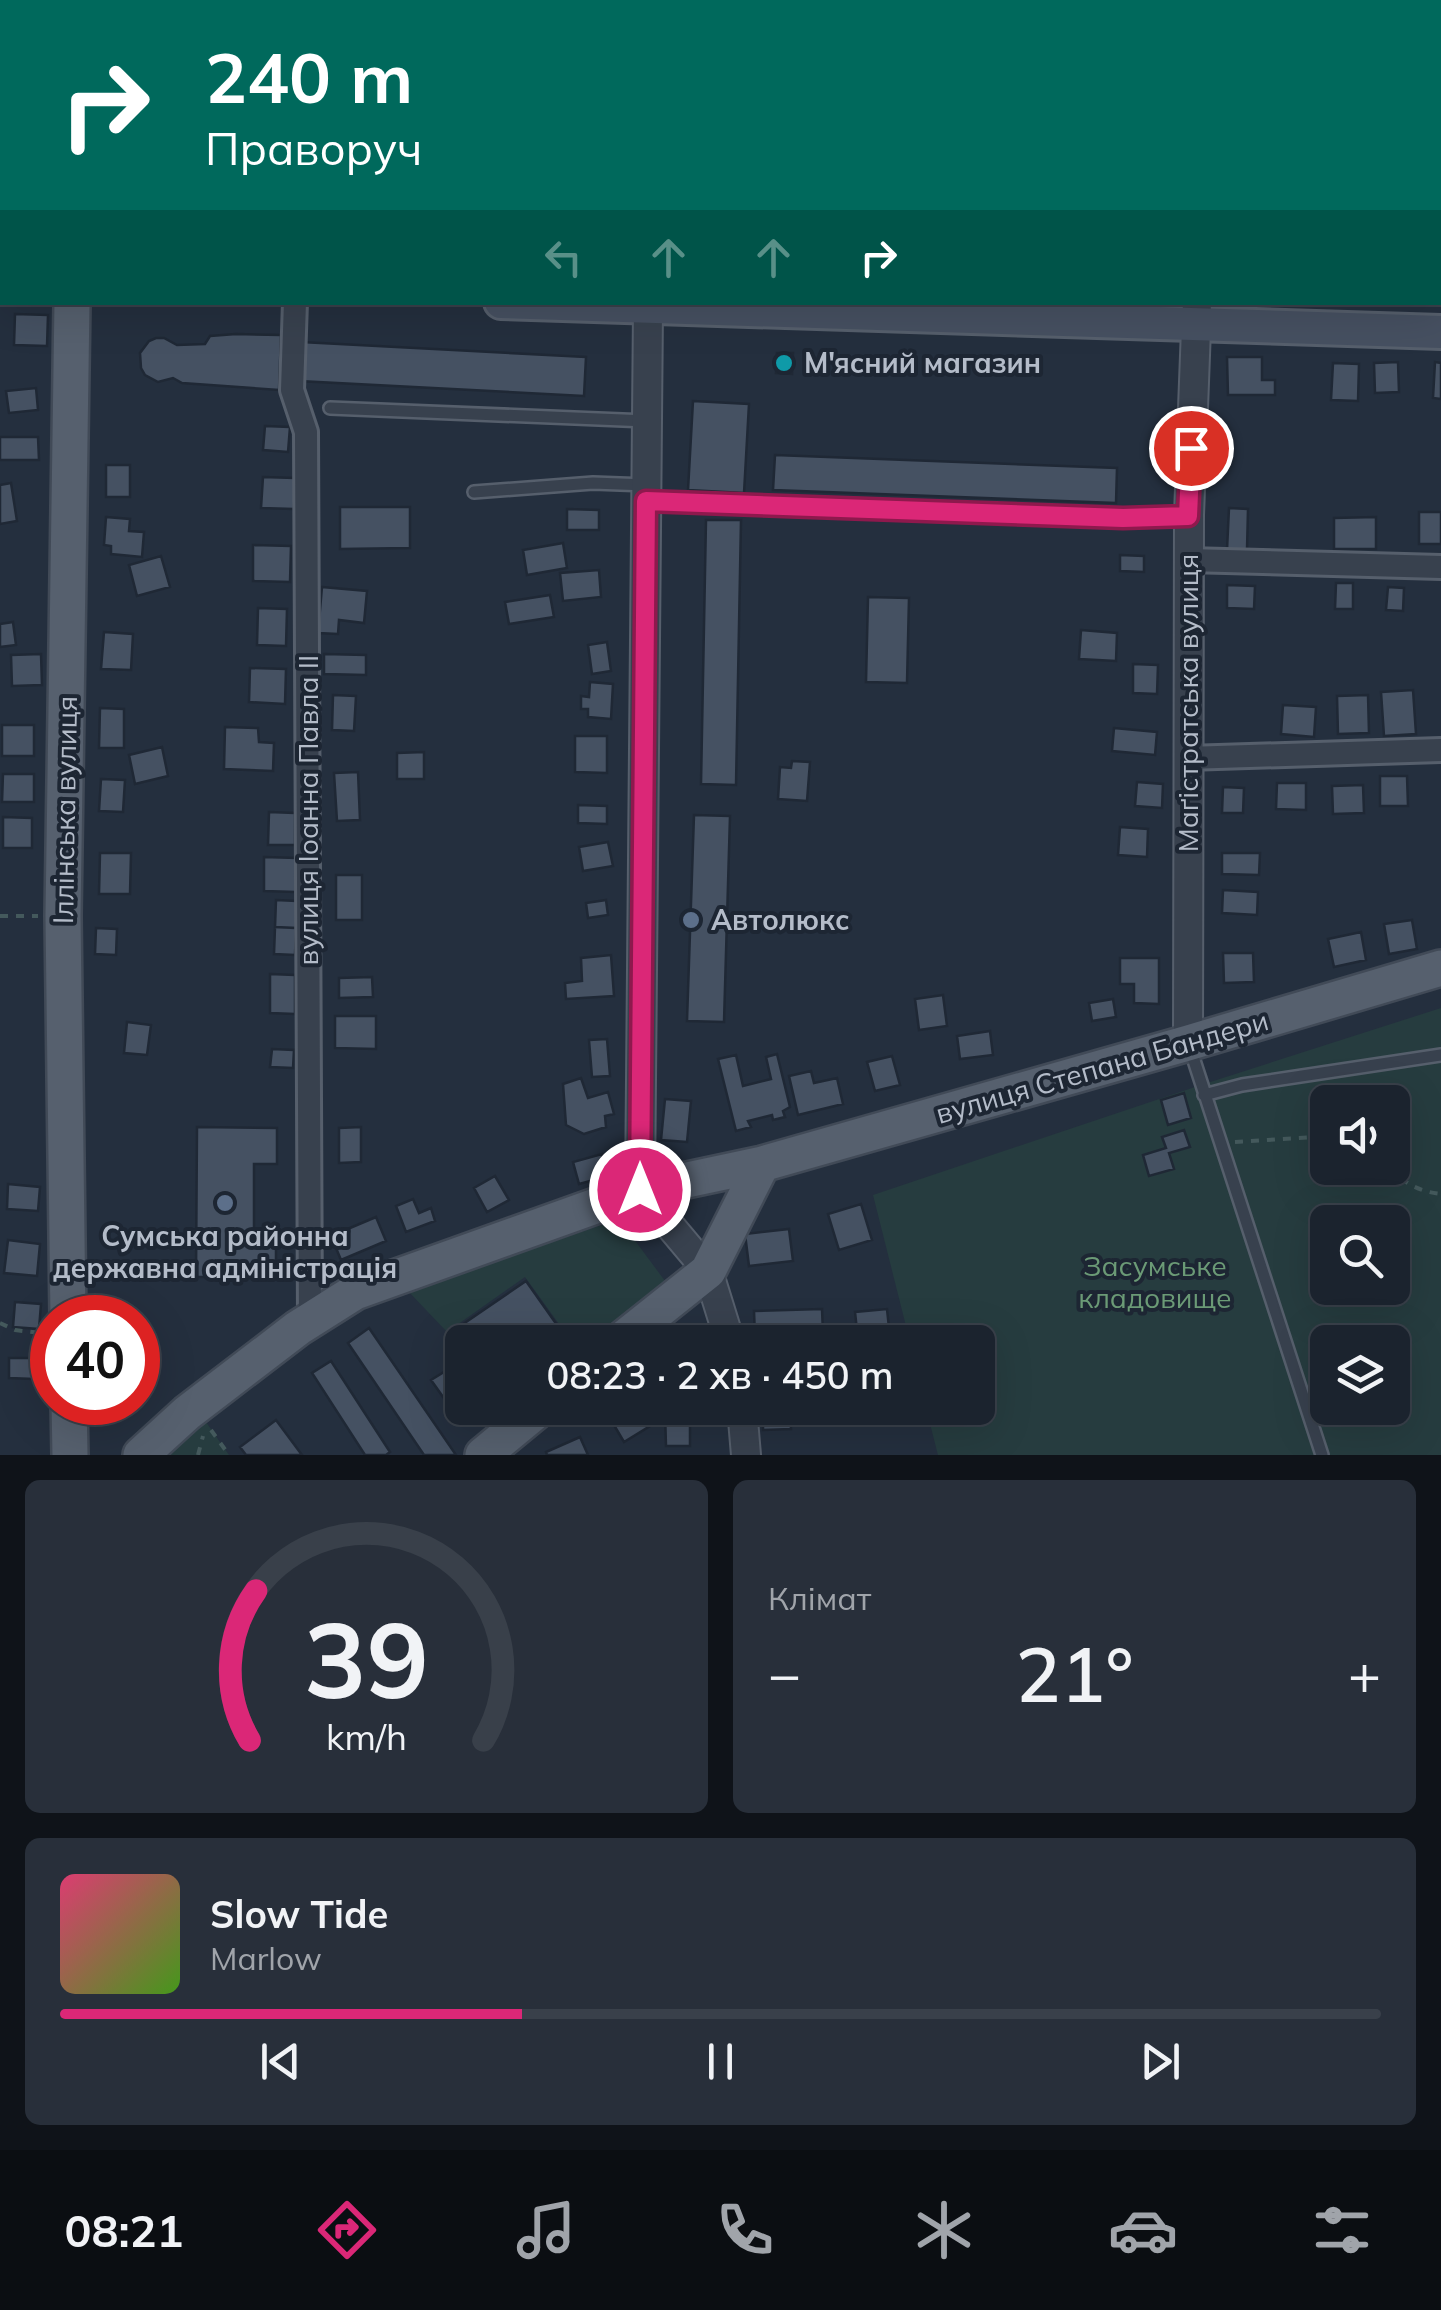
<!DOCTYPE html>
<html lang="uk">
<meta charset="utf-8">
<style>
:root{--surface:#1b232e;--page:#282f3a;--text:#f1f3f6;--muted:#a0a4aa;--line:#39404a;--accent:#db2777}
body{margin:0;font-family:Mulish,sans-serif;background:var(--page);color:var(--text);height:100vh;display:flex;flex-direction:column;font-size:38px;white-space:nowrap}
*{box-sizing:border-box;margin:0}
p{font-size:32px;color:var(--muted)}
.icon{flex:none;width:55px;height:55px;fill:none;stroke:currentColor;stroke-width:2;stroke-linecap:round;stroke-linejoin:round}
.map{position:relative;height:1455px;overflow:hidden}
.sheet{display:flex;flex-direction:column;gap:25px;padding:25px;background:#0f1319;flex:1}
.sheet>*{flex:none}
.guide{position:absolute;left:0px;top:0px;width:1442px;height:305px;box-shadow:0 10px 40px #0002,0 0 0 2px var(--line);background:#00695c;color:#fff;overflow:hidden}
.fabs{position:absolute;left:1310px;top:1085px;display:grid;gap:20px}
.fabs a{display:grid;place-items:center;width:100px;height:100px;border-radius:15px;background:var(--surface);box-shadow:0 10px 40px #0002,0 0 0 2px var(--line);font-size:50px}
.speed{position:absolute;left:30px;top:1295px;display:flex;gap:20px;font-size:50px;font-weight:700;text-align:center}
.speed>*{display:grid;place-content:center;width:130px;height:130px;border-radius:50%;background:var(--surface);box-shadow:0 10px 40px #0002,0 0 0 2px var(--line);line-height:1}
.speed .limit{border:15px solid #d22;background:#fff;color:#111}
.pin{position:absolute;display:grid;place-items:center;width:85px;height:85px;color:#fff;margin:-42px;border:5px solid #fff;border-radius:50%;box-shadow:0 2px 10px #0007}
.me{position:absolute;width:110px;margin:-55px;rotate:0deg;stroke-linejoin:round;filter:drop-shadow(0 0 8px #0008)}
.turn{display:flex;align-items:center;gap:35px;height:210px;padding:0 40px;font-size:45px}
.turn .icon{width:130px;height:130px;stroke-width:2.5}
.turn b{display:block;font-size:70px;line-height:85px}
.lanes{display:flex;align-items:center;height:95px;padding:0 40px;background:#0003;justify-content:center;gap:50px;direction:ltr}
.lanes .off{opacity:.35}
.big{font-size:75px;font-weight:600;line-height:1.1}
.sheet .card{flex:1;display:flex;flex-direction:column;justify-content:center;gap:15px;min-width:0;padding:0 35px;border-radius:15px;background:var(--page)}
.sheet .dial{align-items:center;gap:0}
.dial svg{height:260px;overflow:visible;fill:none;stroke:var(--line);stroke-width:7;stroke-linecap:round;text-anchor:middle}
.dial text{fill:var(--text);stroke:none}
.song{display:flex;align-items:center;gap:30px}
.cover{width:120px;height:120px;border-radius:15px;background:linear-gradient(135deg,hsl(340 70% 55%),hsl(100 70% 35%))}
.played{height:10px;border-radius:5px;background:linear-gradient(90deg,var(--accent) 35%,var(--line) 35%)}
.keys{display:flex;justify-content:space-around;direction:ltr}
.heat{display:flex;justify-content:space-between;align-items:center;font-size:55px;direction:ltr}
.sheet .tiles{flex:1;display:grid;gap:25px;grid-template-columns:1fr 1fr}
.card:last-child{grid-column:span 2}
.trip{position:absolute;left:445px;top:1325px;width:550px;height:100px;border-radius:15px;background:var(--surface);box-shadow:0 10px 40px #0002,0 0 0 2px var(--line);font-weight:600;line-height:100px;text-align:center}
.tab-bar{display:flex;height:160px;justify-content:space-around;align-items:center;background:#0b0e12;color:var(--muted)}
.tab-bar .icon{width:70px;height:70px}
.tab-bar .active{color:var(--accent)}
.tab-bar b{font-size:45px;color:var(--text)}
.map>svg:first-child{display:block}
.green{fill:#263c3f;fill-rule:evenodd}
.building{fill:#455162;stroke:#1f2835;stroke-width:2.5}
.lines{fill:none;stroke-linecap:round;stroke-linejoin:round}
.service-casing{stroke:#565f6c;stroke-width:16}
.minor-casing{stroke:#565f6c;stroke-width:28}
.tertiary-casing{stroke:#565f6c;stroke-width:32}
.secondary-casing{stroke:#565f6c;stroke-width:38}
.primary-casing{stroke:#414a57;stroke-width:40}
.path{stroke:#44595c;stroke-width:4;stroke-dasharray:8 8;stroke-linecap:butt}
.service{stroke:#38414e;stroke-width:11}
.minor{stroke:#38414e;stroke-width:22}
.tertiary{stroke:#38414e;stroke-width:28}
.secondary{stroke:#465061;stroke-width:32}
.primary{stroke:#56606e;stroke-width:35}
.route-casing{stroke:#8e194d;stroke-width:25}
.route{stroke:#db2777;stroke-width:18}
.culture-dot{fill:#0f9aa8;stroke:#1d2633;stroke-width:4}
.service-dot{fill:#5c6f8a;stroke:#1d2633;stroke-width:4}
.labels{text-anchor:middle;stroke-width:8;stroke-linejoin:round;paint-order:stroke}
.poi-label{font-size:28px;font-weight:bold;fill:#b4bcc9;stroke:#1d2633;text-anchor:start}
.street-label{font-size:28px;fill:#b4bcc9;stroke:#1d2633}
.park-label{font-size:28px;fill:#6b9a76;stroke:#1d2633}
</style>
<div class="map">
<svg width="1441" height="1455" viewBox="0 0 1441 1455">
<rect width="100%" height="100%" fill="#242f3e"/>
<path class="green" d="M1441 1008V1455H938L926 1408H978V1342H910L873 1195 1201 1085ZM1328 1102H1392V1168H1328ZM1328 1222H1392V1288H1328ZM1328 1342H1392V1408H1328Z
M619 1219 668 1285 601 1342H572L525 1277 447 1332 408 1291Z
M206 1422 229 1455H167Z"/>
<path class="building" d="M695 0H892V2H695Z
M930 0H1125V2H930Z
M15 314 48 315 47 346 14 345Z
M236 334 281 335 279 390 182 383 173 378 158 382 145 375 141 368 140 353 149 341 156 338H164L177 345 205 344 210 336Z
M301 342 586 357 584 396 299 381Z
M777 353H793L792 374 776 373Z
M1227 357H1262V380H1275V395H1228Z
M1398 362 1399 392 1375 393 1374 363Z
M1435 362 1441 363V399L1433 398Z
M1333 363 1359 364 1358 401 1331 400Z
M36 388 38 410 9 413 6 391Z
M693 401 749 404 744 493 688 490Z
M265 426 290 427 288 452 263 450Z
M0 437H38L39 460H0Z
M775 455 1117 468 1116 503 773 490Z
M106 465H130V497H106Z
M263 477 295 478 294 509 261 508Z
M11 483 17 521 0 524V485Z
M340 507H410V548L340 549Z
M1229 508 1248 509 1247 550H1227Z
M567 509 599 510V530H567Z
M1419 512H1441V544H1419Z
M106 517 130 519 129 531 144 532 142 557 111 554V546L104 545Z
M1376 517V549H1334V518Z
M706 520H741L736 785 701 784Z
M563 543 567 568 527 575 523 550Z
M253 545 291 546 290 582 253 581Z
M1120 555 1144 556V572L1120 571Z
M161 556 170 587 137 596 129 565Z
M599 570 601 597 563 601 560 573Z
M1336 583H1353V609H1335Z
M1227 585 1255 586 1254 609 1227 608Z
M322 587 367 591 364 623 339 620 338 634 318 633Z
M1388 587 1404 588 1403 611 1386 610Z
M550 595 554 617 509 624 505 602Z
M868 597 909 598 907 683 866 682Z
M258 608 287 609 286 646 257 645Z
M13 622 16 645 0 647V624Z
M1081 630 1117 633 1116 661 1079 659Z
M104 632 133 634 131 670 101 669Z
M607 642 611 671 592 674 588 645Z
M41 654 42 685 12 686 11 655Z
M324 654 366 655V675L324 674Z
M1133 664 1158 665 1157 694 1133 693Z
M250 668 286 669 285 704 249 702Z
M590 682 613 684 611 719 588 717V709H581V696L589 697Z
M1413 690 1416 734 1384 736 1381 692Z
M333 695 356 696 354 731 332 730Z
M1368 695 1369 733 1338 734 1337 696Z
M1283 705 1316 707 1314 737 1281 734Z
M100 708 124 709V748H99Z
M2 725H34V756H2Z
M225 727 258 728 259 742 274 743 273 771 224 769Z
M1114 728 1157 732 1155 755 1112 751Z
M575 736H607V773L575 772Z
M162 747 168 776 135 784 129 755Z
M424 752V779H397V753Z
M792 761 810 762 807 801 778 799 780 767 791 768Z
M358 772 360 820 337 821 334 773Z
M3 774H34V802H2Z
M1380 776H1407L1408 806H1380Z
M101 779 125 780 123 812 99 811Z
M1137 782 1163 784 1162 808 1135 806Z
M1277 783H1306V810L1276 809Z
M1363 785 1364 813 1333 814 1332 786Z
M1223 787 1244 788 1243 813H1222Z
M578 805 607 806V824L578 823Z
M269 812 295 813V845H268Z
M694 815 730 816 724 1022 687 1021Z
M3 817 32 818V848H3Z
M1120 827 1148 829 1147 857 1118 855Z
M608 842 613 866 583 871 579 847Z
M100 853H131L130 894H99Z
M1222 853H1260L1259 875 1222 874Z
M264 857 297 858 296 892 264 891Z
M336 875H362V920H336Z
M1223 890 1258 892 1257 915 1222 913Z
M276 900 297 901 296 928 275 927Z
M606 900 608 915 588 918 586 903Z
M1412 920 1417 949 1389 954 1384 924Z
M275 927 296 928 295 955 274 954Z
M96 928 117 929 116 955 95 954Z
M1361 932 1366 960 1334 967 1328 939Z
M1223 953H1253L1254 982 1224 983Z
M611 955 614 996 566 999 565 983 582 981 581 958Z
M1120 958H1159V1004L1134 1003V984H1120Z
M270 974 295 975V1014L270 1013Z
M372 977 373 997 339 998V978Z
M943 995 947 1026 919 1030 915 999Z
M1113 999 1116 1017 1092 1021 1089 1003Z
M335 1016H376V1049L335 1048Z
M127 1022 151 1025 147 1055 124 1053Z
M990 1031 993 1055 960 1059 957 1036Z
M607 1039 610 1076 592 1077 589 1040Z
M272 1049 294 1050 293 1068 270 1067Z
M777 1054 790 1107 783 1111 785 1117 773 1120 772 1115 748 1121 751 1127 736 1131 718 1059 736 1055 743 1086 771 1079 766 1057Z
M892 1056 900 1085 875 1091 867 1062Z
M811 1071 814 1083 837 1078 843 1104 798 1115 789 1076Z
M581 1078 588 1098 608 1092 614 1114 605 1116 606 1127 584 1134 566 1125 563 1084Z
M1184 1093 1191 1118 1168 1125 1161 1100Z
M665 1099 691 1101 687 1142 661 1140Z
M197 1127 277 1128V1164H254V1241H276V1277H196Z
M361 1127V1162L339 1163V1128Z
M1184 1130 1190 1147 1169 1153 1174 1169 1149 1176 1143 1155 1166 1148 1162 1137Z
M602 1154 609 1176 579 1184 573 1162Z
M495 1176 509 1200 487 1212 474 1188Z
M8 1184 40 1187 38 1211 7 1209Z
M413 1199 419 1213 431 1208 435 1221 406 1232 396 1206Z
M861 1204 872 1240 839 1250 828 1214Z
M376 1217 386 1241 341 1260 331 1236Z
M789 1229 793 1261 749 1266 745 1234Z
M8 1240 40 1244 37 1276 4 1273Z
M526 1281 569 1342H462V1351L450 1333Z
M15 1302 41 1304 39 1329 13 1327Z
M822 1309 823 1333 798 1334V1342H771L770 1336 755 1337 754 1311Z
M887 1309 890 1337 858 1340 855 1312Z
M369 1328 456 1455H424L348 1343Z
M9 1358H35L34 1379 9 1378Z
M331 1361 390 1452 386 1455H365L312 1373Z
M444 1372 460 1395 448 1404 431 1380Z
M631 1408H638L650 1426 624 1442 611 1420Z
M763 1408H782V1414L790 1413 791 1429 763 1430Z
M690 1411V1446H666L665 1412Z
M276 1420 302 1455H246L240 1447Z
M580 1437 588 1455H547L546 1452Z"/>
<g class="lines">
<g class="service-casing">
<path id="service" d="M225 2V0
M438 2V0
M560 2V0
M330 408 647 421
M474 492 593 483 647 485
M646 501 1123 518 1187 515
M1189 1045 1322 1455
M1204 1095 1242 1085 1441 1055"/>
</g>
<g class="minor-casing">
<path id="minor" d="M655 2V0
M1440 54H1441
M295 302 292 390 306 432 310 1320
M1188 560 1441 567
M1187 758 1441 750"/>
</g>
<g class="tertiary-casing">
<path id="tertiary" d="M1205 2V0
M648 309 640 1190 708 1271 730 1342
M1188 1043 1189 515 1197 302
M742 1408 746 1455"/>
</g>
<g class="secondary-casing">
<path id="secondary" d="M0 280H2
M501 302 1441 332"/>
</g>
<g class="primary-casing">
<path id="primary" d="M70 0V2
M68 1318 63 916 72 302
M619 1342 708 1271 762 1164
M69 1402 70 1455
M141 1455 187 1413 298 1328 355 1292 640 1190 762 1164 1188 1043 1441 968
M483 1455 540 1408"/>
</g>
<path class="path" d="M1429 2V0
M0 916H38
M1235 1142 1316 1137 1321 1150 1328 1151
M1389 1168C1404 1183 1420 1192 1441 1194
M0 1323 15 1330 48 1334
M211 1430 229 1455
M198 1455 203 1436"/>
<use href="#service" class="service"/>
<use href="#minor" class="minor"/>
<use href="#tertiary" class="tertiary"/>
<use href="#secondary" class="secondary"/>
<use href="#primary" class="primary"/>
</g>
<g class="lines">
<g class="route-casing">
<path id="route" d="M640 1190 646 501 1123 518 1188 516 1191 448"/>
</g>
<use href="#route" class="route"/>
</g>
<circle class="culture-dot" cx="784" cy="363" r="10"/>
<g class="service-dot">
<circle cx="691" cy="920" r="10"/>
<circle cx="225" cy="1203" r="10"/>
</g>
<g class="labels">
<g class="poi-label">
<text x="804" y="373">М'ясний магазин</text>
<text x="711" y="930">Автолюкс</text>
<text x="225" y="1246" text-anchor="middle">Сумська районна<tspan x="225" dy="32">державна адміністрація</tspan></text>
</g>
<g class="street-label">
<text transform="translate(1188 703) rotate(-90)" y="10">Маґістратська вулиця</text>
<text transform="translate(65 810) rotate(-89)" y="10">Іллінська вулиця</text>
<text transform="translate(308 810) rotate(-90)" y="10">вулиця Іоанна Павла II</text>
<text transform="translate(1102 1067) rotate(-16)" y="10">вулиця Степана Бандери</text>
</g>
<g class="park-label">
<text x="1155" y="1276">Засумське<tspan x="1155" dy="32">кладовище</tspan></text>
</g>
</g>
</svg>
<div class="fabs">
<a><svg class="icon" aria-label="sound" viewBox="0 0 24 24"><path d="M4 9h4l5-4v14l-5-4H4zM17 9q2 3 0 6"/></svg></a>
<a><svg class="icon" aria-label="search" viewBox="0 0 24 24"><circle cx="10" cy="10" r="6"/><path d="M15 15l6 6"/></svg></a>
<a><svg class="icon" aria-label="layers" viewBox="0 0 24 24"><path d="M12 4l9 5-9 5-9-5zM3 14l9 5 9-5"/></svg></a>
</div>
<div class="speed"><div class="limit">40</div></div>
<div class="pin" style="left:1191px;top:448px;background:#d93025"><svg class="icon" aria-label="arrive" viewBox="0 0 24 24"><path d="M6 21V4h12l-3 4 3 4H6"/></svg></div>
<svg class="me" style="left:640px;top:1190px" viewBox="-20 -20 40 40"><circle r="17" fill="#db2777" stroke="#fff" stroke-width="3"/><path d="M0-11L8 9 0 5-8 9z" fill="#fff"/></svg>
<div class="trip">08:23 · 2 хв · 450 m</div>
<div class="guide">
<div class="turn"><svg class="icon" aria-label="right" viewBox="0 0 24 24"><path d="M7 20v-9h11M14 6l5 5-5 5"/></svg><div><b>240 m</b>Праворуч</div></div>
<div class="lanes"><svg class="icon off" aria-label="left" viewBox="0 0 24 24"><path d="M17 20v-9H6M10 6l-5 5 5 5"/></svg><svg class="icon off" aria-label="ahead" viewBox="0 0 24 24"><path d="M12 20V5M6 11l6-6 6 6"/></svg><svg class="icon off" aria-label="ahead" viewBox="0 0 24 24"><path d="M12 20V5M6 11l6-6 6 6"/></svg><svg class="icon" aria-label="right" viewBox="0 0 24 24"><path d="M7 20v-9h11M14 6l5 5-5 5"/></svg></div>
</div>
</div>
<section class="sheet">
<div class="tiles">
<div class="card dial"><svg viewBox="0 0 100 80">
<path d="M14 69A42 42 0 1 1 86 69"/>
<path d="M14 69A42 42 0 0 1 16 23" stroke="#db2777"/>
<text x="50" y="56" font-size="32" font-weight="700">39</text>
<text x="50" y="72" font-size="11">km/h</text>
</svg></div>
<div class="card"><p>Клімат</p>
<div class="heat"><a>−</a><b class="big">21°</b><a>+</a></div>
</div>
<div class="card">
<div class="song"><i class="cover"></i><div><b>Slow Tide</b><p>Marlow</p></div></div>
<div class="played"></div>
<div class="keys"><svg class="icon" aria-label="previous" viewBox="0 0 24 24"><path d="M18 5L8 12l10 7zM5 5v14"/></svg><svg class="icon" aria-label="pause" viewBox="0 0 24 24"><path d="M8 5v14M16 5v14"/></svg><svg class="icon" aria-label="next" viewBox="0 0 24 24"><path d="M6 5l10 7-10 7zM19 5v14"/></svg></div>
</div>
</div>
</section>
<nav class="tab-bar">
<b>08:21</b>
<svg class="icon active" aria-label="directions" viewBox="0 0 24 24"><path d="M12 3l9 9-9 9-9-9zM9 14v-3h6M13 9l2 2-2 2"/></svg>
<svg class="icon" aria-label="music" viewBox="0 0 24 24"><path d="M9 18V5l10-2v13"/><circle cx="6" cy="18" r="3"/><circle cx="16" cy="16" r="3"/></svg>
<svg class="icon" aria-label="phone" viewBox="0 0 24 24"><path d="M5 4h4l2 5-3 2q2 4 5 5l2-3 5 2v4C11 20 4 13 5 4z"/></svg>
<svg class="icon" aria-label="climate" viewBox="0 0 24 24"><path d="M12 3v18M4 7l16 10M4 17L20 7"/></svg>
<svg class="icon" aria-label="car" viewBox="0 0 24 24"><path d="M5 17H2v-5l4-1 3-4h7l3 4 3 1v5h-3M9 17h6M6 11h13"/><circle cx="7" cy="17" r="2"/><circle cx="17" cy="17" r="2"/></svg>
<svg class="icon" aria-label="filters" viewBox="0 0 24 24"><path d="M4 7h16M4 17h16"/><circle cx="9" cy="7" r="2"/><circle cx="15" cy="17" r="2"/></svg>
</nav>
